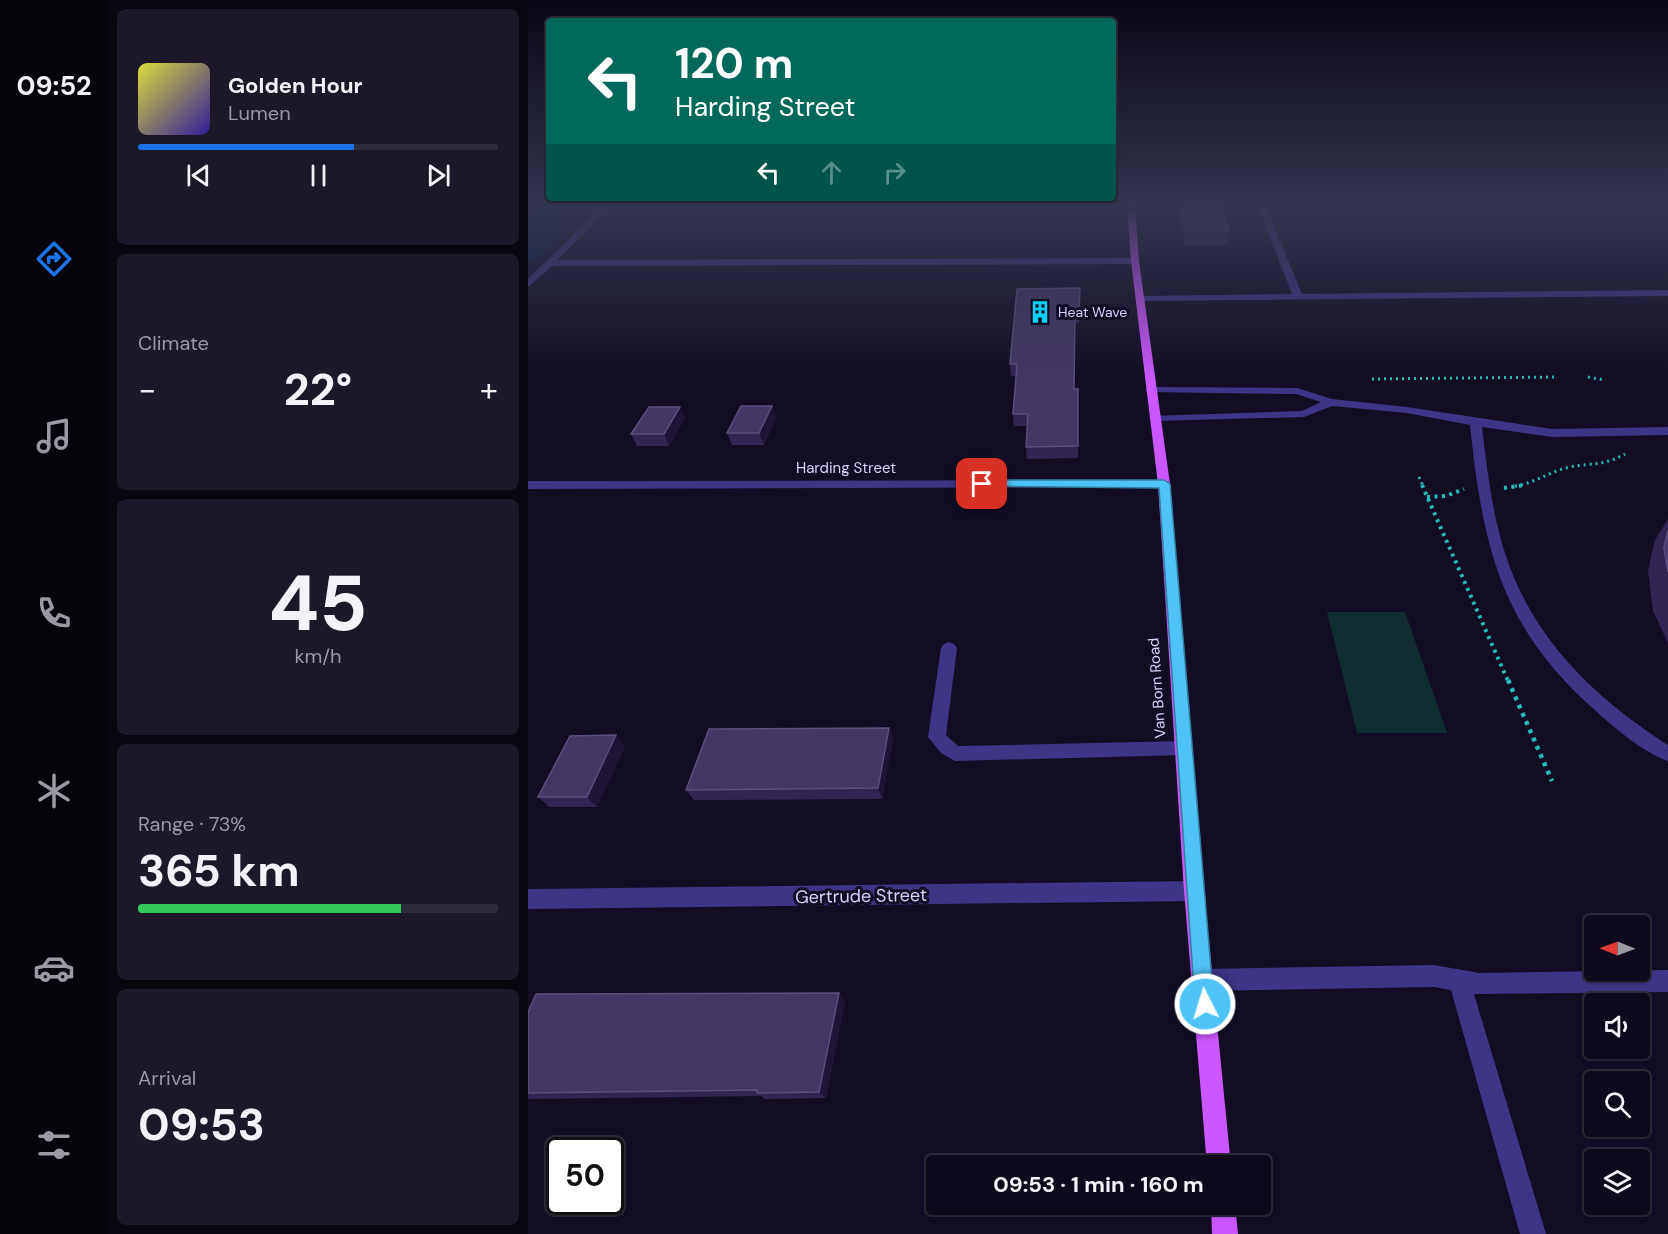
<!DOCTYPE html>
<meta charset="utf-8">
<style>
:root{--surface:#0e0a1b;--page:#1c1828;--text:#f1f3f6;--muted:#9b9aa3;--line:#2e2b3a;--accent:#1a73e8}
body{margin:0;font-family:"DM Sans",sans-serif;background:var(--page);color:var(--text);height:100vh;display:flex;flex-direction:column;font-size:22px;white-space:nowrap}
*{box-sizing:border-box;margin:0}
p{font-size:20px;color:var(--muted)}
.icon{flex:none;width:33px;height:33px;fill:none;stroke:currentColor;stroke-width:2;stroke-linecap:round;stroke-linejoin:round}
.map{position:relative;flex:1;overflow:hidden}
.details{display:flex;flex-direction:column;gap:9px;padding:9px;background:#08060f;width:420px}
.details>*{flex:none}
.banner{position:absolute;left:18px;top:18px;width:570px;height:183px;border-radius:6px;box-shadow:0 2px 4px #0004,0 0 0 2px var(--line);background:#00695c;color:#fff;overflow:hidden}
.needle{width:39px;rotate:271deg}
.tools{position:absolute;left:1056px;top:915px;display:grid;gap:12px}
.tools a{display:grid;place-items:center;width:66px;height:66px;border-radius:6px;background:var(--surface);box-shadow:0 2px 4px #0004,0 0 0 2px var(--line);font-size:30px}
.speed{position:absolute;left:18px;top:1137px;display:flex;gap:12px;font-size:30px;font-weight:700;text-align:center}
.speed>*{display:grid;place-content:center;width:78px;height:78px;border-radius:50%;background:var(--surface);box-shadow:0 2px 4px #0004,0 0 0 2px var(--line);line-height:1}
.speed .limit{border:3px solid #111;border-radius:9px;background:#fff;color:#111}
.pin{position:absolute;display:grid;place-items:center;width:51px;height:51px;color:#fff;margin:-26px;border-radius:12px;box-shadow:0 3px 9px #0006}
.me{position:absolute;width:66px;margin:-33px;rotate:355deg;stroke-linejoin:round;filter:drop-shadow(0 0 4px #0008)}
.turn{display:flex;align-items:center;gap:21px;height:126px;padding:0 30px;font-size:27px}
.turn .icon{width:78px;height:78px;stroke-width:2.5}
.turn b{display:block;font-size:42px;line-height:51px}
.lanes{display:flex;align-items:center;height:57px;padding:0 30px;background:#0003;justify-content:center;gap:30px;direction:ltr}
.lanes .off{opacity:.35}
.big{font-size:45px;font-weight:700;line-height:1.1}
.details .card{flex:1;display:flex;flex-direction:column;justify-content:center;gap:9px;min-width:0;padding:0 21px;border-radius:9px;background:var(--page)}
.details .dial{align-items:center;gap:0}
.dial b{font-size:78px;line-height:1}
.song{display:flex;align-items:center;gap:18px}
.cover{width:72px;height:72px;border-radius:9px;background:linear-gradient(135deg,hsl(60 70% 55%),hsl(250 70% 35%))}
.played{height:6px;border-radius:3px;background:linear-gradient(90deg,var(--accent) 60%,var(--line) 60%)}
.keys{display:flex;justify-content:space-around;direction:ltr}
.heat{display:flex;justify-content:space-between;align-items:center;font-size:33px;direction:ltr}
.charge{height:9px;border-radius:4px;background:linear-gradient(90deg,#34c759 73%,var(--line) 0)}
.trip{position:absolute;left:398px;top:1155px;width:345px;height:60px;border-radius:6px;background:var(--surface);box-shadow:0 2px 4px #0004,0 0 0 2px var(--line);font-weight:700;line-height:60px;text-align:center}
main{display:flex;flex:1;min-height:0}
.tab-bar{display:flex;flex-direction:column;width:108px;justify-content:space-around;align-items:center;background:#06040b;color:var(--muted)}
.tab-bar .icon{width:42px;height:42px}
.tab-bar .current{color:var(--accent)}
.tab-bar b{font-size:27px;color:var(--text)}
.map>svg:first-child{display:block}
.green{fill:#0f2d2e}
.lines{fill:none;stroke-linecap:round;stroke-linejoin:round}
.river{fill:#071843;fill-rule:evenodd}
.path-far2{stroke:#27babb;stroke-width:3;stroke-dasharray:2 4;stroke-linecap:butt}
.path-far1{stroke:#27babb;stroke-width:4;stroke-dasharray:3 4.5;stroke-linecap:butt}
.path{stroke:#27babb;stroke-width:4.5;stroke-dasharray:4 5;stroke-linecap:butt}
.minor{fill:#3e3586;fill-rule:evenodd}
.major{fill:#cc57ff;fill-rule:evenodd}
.wall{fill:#312553}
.shaded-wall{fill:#1d1438}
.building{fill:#433765;stroke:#5a4f7e;stroke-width:1.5}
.route{fill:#4fc3f7;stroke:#337fa1;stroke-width:1.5}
.labels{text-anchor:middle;stroke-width:6;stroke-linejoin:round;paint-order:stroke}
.far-poi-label{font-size:14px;fill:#d9d0ff;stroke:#120d24;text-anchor:start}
.street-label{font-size:15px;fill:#d9d0ff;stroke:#120d24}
.near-street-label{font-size:18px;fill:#d9d0ff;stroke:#120d24}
</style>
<main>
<nav class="tab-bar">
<b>09:52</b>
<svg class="icon current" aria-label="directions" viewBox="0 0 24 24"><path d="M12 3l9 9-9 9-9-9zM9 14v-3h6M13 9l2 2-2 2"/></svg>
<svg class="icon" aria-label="music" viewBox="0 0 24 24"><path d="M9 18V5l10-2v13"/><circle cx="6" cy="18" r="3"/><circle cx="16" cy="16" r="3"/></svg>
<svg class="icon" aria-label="phone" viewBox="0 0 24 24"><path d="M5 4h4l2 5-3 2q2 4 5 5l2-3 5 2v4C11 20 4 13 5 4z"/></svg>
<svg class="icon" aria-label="climate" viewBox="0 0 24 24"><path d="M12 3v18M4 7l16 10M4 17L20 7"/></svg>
<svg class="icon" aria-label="car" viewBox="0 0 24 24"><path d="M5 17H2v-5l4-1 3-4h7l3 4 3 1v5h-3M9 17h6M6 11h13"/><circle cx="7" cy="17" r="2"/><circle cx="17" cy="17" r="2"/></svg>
<svg class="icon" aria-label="filters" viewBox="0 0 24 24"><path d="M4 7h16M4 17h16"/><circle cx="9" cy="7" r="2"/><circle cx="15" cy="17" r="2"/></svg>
</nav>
<section class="details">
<div class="card">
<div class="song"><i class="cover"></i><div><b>Golden Hour</b><p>Lumen</p></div></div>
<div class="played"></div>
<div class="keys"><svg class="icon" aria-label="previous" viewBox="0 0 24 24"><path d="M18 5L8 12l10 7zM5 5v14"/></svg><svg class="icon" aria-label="pause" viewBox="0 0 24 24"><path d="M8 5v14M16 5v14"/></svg><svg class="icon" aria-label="next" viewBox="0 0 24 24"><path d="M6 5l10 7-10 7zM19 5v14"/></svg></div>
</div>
<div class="card"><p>Climate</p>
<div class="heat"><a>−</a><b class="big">22°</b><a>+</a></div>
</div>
<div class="card dial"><b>45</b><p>km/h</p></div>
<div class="card"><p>Range · 73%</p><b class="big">365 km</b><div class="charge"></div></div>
<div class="card"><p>Arrival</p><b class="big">09:53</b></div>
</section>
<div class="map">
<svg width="1140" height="1234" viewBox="0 0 1140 1234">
<rect width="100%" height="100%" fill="#120d24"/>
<path class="green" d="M799 612H877L919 733H829Z"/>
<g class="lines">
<path class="river" d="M4 207H34C35 232 26 255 0 261V231L3 226Z"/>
<path class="path-far2" d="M1060 377 1076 380
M844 379 1030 377
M891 477 895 486
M987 486C1007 483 1023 471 1042 467 1067 462 1072 467 1097 454"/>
<path class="path-far1" d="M894 485 980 681
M976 488 997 485
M899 497 918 496 936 489"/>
<path class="path" d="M980 680 1024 781"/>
<path class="minor" d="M74 207H83L29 260 607 258 611 261 607 264 24 266 0 287V279Z
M730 207H738L774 294 1140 290V296L609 301V297L612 296 764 294Z
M623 387 769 388 804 399 879 407 1024 429 1140 427V435L1024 437 954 427C959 469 964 513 977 553 1004 638 1066 698 1140 745V761C1115 752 1089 730 1069 712 972 627 955 547 942 425L879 413 804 406 776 417 627 421 621 418 623 416 774 411 793 402 768 394 619 392 617 390Z
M636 480 641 481 642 484 641 487 0 489V481Z
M421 642 426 644 429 648 418 735 430 746 656 741 662 743 665 748 662 753 656 755 427 761 413 753 400 737 413 648 416 644Z
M666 881 673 884 676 891 673 898 666 901 0 909V889Z
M906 965 951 973 1140 970V992L946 994 1018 1234H992L923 990 906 987 675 991 668 987 664 980 668 973 675 969Z"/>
<path class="major" d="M599 207H607L611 261 642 484 676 891 703 1166H679L656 891 630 484 603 261Z
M683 1204H707L710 1234H684Z"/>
</g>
<path class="wall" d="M650 207H693L701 230 699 245H657Z
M771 207H890L889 209H863L862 214H807L805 209H772Z
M552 299 551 323H547L546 389H550V458L499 459 498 447 500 426H486L485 414 488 376H483L482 364Z
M248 417 236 445H204L199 433Z
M157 418 141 446H109L103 434Z
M1140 519V643L1125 611 1120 570 1127 540Z
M361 728 365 739 354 799 166 800 158 790Z
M88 735 97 746 69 807H21L10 797Z
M317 1001 298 1098 237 1099 233 1096 0 1099V1012Z"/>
<path class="shaded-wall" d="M244 406 248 417 236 445 231 433Z
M152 407 157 418 141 446 136 434Z
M361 728 365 739 354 799 350 788Z
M88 735 97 746 69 807 59 797Z
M311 993 317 1001 298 1098 291 1092Z"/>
<path class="building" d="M654 207H693L701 230H658Z
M552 288 551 312H547L546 389H550V446L498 447 500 414H485L489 364H482L489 289Z
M213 406H244L231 433H199Z
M121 407H152L136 434H103Z
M1140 530V572L1136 548Z
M361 728 350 788 158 790 181 729Z
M88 735 59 797H10L42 736Z
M311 993 291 1092 229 1093V1090L0 1093V1012L8 994Z"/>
<linearGradient id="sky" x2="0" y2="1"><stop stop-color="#0a0714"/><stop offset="0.54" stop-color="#333550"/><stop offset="1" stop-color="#333550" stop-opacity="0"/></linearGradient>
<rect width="1140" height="380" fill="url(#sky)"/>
<path class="route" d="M454 480H636L642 484 686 1004 684 1011 677 1013 670 1011 667 1004 631 488 450 486 449 484Z"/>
<defs>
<g id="building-bare" transform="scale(1.8)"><path d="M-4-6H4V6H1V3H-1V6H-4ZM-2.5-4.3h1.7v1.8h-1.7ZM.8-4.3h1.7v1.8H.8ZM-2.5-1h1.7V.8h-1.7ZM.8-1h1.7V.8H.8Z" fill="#00d0fb" stroke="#120d24" stroke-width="2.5" paint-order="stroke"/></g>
</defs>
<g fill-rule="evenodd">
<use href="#building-bare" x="512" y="312"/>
</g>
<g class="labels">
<g class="far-poi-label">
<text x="530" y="317">Heat Wave</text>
</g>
<g class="street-label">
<text x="318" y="473">Harding Street</text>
<text transform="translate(629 688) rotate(-94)" y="5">Van Born Road</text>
</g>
<g class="near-street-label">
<text transform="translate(333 896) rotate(-1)" y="6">Gertrude Street</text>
</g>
</g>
</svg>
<div class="tools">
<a><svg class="needle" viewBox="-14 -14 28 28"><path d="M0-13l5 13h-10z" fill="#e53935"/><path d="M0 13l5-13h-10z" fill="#9b9aa3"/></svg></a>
<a><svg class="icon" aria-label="sound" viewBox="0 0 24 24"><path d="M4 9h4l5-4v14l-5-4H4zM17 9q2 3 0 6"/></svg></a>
<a><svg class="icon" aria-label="search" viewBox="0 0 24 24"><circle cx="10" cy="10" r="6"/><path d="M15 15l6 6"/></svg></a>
<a><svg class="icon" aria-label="layers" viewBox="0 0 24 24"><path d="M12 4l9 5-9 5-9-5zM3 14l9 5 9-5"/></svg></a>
</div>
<div class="speed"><div class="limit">50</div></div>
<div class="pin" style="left:454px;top:484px;background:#d93025"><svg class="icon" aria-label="arrive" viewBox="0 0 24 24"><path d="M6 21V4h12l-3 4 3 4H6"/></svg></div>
<svg class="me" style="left:677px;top:1004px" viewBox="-20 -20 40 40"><circle r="17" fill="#4fc3f7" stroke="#fff" stroke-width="3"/><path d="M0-11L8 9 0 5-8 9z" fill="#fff"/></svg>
<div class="trip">09:53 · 1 min · 160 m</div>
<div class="banner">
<div class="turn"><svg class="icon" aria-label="left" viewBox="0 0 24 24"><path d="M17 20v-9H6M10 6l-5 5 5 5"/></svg><div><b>120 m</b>Harding Street</div></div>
<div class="lanes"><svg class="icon" aria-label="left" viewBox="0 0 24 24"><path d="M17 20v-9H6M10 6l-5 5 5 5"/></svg><svg class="icon off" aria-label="ahead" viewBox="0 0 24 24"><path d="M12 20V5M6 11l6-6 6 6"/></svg><svg class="icon off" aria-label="right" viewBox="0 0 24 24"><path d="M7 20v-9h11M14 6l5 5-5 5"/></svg></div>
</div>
</div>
</main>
